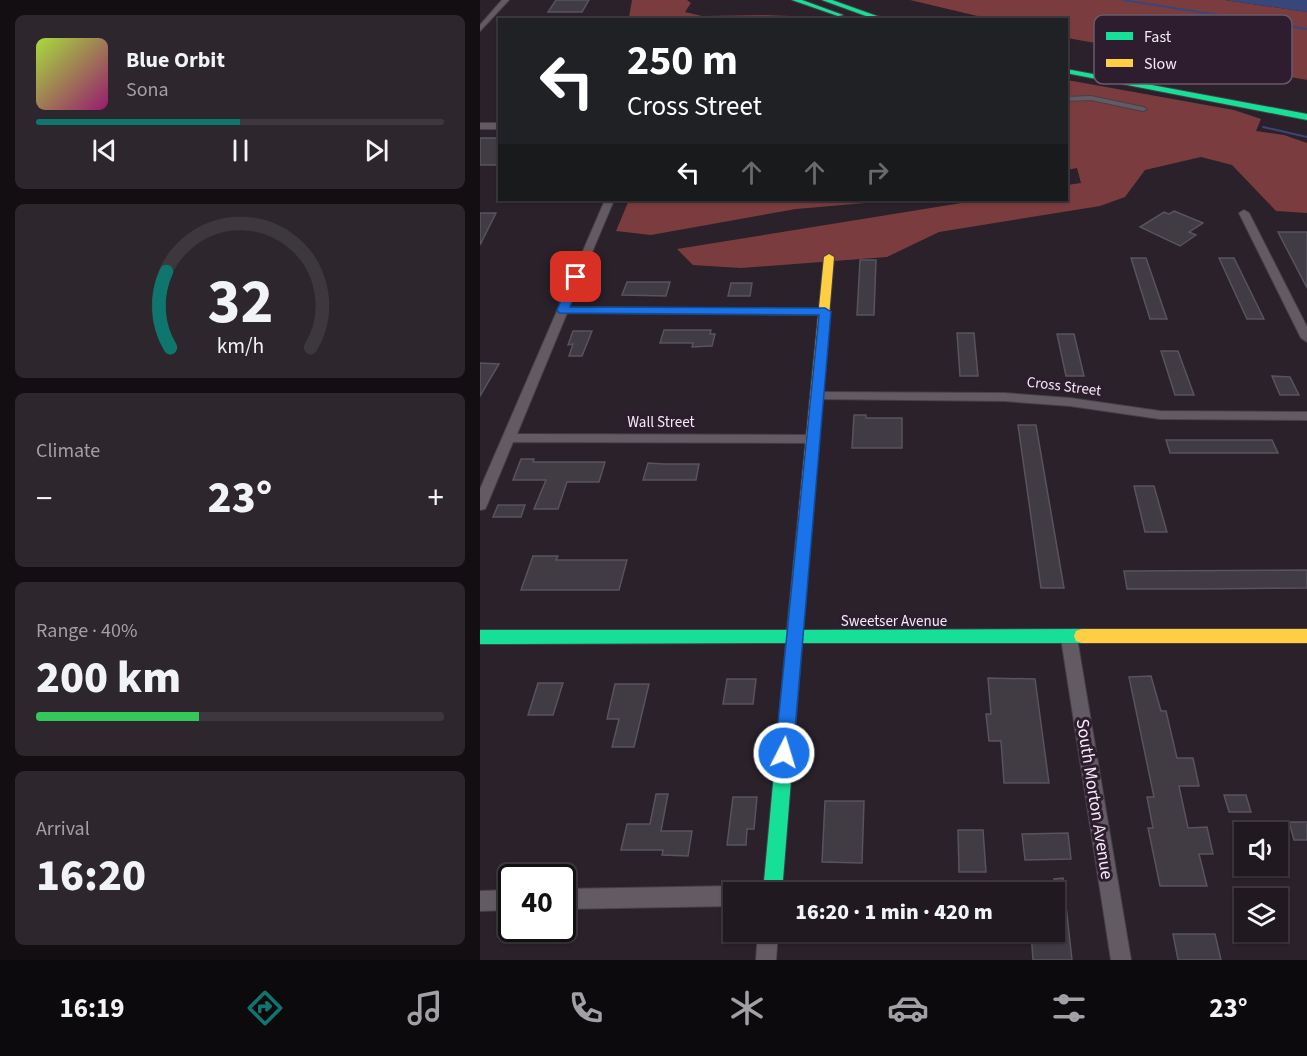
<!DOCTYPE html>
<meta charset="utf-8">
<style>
:root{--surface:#201920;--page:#2d262d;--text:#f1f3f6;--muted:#a2a0a5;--line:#3d383e;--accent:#0f766e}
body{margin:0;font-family:"Source Sans 3",sans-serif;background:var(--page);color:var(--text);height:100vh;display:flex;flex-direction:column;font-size:22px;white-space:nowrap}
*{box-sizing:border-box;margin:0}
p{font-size:20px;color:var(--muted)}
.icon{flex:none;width:33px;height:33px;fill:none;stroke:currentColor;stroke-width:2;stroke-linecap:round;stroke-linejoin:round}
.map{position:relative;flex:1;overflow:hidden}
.panel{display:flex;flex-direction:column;gap:15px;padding:15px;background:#120e12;width:480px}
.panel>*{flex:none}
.guide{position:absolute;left:18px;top:18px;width:570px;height:183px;border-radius:0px;box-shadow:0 2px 4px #0004,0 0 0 2px var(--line);background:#202124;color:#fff;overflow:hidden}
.fabs{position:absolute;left:754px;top:822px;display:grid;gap:12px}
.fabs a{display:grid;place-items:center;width:54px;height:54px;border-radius:0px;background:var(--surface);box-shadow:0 2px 4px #0004,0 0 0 2px var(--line);font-size:30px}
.speed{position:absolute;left:18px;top:864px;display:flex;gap:12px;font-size:30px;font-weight:700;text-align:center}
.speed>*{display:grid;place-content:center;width:78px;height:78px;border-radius:50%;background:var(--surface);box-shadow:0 2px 4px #0004,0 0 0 2px var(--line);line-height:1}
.speed .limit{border:3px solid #111;border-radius:9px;background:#fff;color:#111}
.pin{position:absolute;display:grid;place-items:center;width:51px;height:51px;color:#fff;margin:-26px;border-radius:12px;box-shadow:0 3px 9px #0006}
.me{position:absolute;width:66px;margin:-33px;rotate:5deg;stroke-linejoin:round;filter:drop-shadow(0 0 4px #0008)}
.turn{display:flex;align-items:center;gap:21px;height:126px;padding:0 30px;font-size:27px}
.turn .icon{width:78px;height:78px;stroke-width:2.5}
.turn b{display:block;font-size:42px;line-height:51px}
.lanes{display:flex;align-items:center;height:57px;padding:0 30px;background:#0003;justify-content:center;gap:30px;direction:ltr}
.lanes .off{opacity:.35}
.big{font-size:45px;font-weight:800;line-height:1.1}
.panel .card{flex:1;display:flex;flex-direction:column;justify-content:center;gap:9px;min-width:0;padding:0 21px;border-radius:9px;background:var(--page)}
.panel .dial{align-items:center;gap:0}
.dial svg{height:156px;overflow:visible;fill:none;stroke:var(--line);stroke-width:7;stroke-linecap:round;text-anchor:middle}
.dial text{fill:var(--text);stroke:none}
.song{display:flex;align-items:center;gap:18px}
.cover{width:72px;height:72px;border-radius:9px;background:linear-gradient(135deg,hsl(80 70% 55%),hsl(320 70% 35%))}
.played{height:6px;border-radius:3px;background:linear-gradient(90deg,var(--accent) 50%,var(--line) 50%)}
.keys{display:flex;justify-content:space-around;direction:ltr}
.heat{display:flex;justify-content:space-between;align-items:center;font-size:33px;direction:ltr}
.charge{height:9px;border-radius:4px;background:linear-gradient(90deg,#34c759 40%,var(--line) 0)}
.trip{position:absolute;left:243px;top:882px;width:342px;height:60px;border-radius:0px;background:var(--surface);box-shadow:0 2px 4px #0004,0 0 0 2px var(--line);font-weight:800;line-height:60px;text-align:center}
.tab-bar{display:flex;height:96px;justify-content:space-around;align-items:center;background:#0d0a0d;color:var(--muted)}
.tab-bar .icon{width:42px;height:42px}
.tab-bar .current{color:var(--accent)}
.tab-bar b{font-size:27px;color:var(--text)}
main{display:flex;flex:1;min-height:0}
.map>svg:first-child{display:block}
.forest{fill:#7a3c3e}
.water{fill:#38477b}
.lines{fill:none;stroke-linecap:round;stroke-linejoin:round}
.stream{stroke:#38477b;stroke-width:2}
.building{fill:#413c44;stroke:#58535c;stroke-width:1.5}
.street-casing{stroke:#474048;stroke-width:2}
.fast-casing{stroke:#474048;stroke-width:2}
.slow-casing{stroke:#474048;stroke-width:2}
.street{fill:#635b63;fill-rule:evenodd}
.fast{fill:#16e098;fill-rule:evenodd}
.slow{fill:#ffcf43;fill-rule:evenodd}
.route{fill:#1a73e8;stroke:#114b97;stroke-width:1.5}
.labels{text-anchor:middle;stroke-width:6;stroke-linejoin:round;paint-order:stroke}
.street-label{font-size:15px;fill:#f5eaf6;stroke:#2d1d2e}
.near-street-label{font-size:18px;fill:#f5eaf6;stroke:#2d1d2e}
.key{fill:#2d1d2e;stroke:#695a6a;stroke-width:1.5}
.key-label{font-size:16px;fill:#f5eaf6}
</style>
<main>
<section class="panel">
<div class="card">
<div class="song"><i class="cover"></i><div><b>Blue Orbit</b><p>Sona</p></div></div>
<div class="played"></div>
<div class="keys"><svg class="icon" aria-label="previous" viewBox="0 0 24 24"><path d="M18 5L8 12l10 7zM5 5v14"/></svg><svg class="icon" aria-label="pause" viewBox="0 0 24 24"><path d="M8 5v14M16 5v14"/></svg><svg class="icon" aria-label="next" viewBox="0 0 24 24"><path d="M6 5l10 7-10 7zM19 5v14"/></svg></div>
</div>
<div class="card dial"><svg viewBox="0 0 100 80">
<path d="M14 69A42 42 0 1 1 86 69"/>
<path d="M14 69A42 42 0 0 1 12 30" stroke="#0f766e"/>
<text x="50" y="56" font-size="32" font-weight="700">32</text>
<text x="50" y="72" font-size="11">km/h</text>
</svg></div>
<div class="card"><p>Climate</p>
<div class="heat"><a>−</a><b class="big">23°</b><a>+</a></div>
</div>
<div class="card"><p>Range · 40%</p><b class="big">200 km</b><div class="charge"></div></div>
<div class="card"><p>Arrival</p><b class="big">16:20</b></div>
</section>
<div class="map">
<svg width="827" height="960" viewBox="0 0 827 960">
<rect width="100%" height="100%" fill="#2a212a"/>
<path class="forest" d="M152 0H207L211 3 205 12 222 16 284 15 338 17 343 19H152L149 17Z
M430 0H745L827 12V80L587 38 586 20 510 19Z
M587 80 754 110 781 119 776 131 804 135 827 143V213L796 211 752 165 721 157 665 170 645 197 620 206 459 232 407 257 261 268 213 265 197 249 500 200H586L587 185 601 183 597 168 587 170Z
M149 200H421L316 209 171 235 136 231Z"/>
<path class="water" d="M745 0H827V12Z"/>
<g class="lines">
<path class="stream" d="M643 0 827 29
M783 127 827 137"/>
</g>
<path class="building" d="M76 0H109L102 12H68Z
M0 138H20V165H0Z
M694 211 723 223 709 232 716 235 700 246 660 227 684 212 689 214Z
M0 213H16L0 245Z
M798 232H827V288Z
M651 258H666L687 319H670Z
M739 258H754L784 319H767Z
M380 260H396L394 315H377Z
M147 282H190L186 296 142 295Z
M251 283H272L270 296H248Z
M184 330H231L230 334H235L232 346 212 347 213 343H180Z
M93 331H112L102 356H89L93 344 88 345Z
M477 333H494L498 376H480Z
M577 334H594L604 376H586Z
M681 351H698L714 395H695Z
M0 363 19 364 0 396Z
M792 376 810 377 819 395H800Z
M374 415H386V418H422V448H372Z
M538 425H556L584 588H561Z
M686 440H792L798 453H690Z
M41 459H54L53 462H125L119 482H87L78 509H54L66 480H33Z
M168 463 184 464H219L216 480H163Z
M654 486H674L687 532H665Z
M18 505H45L41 517H13Z
M53 556H78L76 560H147L139 590H41Z
M827 570V588L724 589H647L644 571Z
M671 676 681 711H686L697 758H713L719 786H699L708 828 727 827 733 854H719L727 886H680L668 828H673L667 797H674L649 677Z
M508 678 555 679 569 783H524L521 741H509L506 714H511Z
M247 679H276L273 704H243Z
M58 683H83L73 715H48Z
M135 684H169L154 747H132L139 719H127Z
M176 794H188L181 831H212L208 856 182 855 183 850H141L147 824H170Z
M744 795H766L771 812H749Z
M253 797H277L274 829H267L266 845H247Z
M345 801H384L382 863 342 862Z
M809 822H827V840H814Z
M478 830H503L506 872H479Z
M588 833 591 859 545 860 542 834Z
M583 878 592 960H553L551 932H574V879Z
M693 934H735L741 960H698Z"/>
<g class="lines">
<g class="street-casing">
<path id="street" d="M22 0H29L0 31V25Z
M611 96 663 107 667 109 663 111 611 100 586 101V97Z
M0 123H20V129H0Z
M125 200H134L89 307 345 309 351 312 345 315 87 313 37 434 332 435 338 439 332 443 33 442 7 505 5 509 0 510V489Z
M764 210 769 213 827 327V342L821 338 759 213Z
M337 392 524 393 590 398 680 411 827 412V420L680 419 590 406 524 401 333 399 331 396 333 393Z
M589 631 595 633 597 638 651 960H631L581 638 583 633Z
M254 886 261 889 262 892H254V906L82 909V889Z
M32 890V910L0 911V891Z
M278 932H298L296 960H276Z"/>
</g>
<g class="fast-casing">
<path id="fast" d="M312 0H322L363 15 358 16Z
M342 0H352L408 20H397Z
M586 69 827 114V120L586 73Z
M325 514 330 515 332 519 323 630 602 629 608 631 610 636 608 641 602 643H322L302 892H283L306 643 0 644V630H307L318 519 320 515Z"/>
</g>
<g class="slow-casing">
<path id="slow" d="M349 254 354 257 332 519 330 523H320L318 519 344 257Z
M602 629H827V643H602L596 641 594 636 596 631Z"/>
</g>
<use href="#street" class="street"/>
<use href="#fast" class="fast"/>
<use href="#slow" class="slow"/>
</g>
<path class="route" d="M92 274H100L101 277 90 307 345 308 351 312 313 753 310 759 304 761 298 759 295 753 339 315 79 313 77 310Z"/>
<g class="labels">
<g class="street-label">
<text transform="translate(584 386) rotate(7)" y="5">Cross Street</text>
<text x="181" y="427">Wall Street</text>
<text x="414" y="626">Sweetser Avenue</text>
</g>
<g class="near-street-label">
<text transform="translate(615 799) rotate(81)" y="6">South Morton Avenue</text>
</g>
</g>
<rect x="614" y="15" width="198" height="69" rx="9" class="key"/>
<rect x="626" y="32" width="27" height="8" fill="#16e098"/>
<rect x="626" y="59" width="27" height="8" fill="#ffcf43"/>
<g class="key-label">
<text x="664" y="42">Fast</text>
<text x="664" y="69">Slow</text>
</g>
</svg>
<div class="fabs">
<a><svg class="icon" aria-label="sound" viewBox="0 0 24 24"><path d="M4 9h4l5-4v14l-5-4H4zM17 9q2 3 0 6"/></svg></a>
<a><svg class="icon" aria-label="layers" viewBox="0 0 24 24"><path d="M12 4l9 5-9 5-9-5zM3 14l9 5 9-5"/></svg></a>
</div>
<div class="speed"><div class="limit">40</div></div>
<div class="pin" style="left:96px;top:277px;background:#d93025"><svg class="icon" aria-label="arrive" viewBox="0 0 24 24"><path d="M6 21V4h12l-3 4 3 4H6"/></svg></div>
<svg class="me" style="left:304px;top:753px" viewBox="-20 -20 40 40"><circle r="17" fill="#1a73e8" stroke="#fff" stroke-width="3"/><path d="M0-11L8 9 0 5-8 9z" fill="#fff"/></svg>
<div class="trip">16:20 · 1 min · 420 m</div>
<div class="guide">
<div class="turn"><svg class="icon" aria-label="left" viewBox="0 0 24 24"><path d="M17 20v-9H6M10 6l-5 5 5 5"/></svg><div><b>250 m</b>Cross Street</div></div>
<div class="lanes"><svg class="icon" aria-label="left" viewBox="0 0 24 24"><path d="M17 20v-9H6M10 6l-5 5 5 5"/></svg><svg class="icon off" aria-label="ahead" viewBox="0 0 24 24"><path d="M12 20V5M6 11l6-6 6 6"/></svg><svg class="icon off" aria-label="ahead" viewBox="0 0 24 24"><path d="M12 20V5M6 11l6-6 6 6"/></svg><svg class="icon off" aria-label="right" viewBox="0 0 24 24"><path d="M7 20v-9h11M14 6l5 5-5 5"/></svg></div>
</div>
</div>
</main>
<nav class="tab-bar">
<b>16:19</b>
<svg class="icon current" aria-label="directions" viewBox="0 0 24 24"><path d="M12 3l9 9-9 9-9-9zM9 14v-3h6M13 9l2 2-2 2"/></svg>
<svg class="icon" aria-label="music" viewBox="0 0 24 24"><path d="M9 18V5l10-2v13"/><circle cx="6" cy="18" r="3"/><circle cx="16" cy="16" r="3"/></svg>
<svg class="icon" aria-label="phone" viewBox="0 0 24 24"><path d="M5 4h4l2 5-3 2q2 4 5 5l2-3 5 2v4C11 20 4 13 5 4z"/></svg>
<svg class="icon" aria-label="climate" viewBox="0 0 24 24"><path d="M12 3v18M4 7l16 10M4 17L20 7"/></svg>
<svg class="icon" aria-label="car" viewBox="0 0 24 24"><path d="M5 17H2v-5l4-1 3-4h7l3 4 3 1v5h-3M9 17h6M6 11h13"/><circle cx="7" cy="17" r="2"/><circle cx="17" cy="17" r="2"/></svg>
<svg class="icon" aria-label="filters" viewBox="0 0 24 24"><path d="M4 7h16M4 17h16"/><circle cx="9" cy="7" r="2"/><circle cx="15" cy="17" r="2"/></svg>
<b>23°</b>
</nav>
